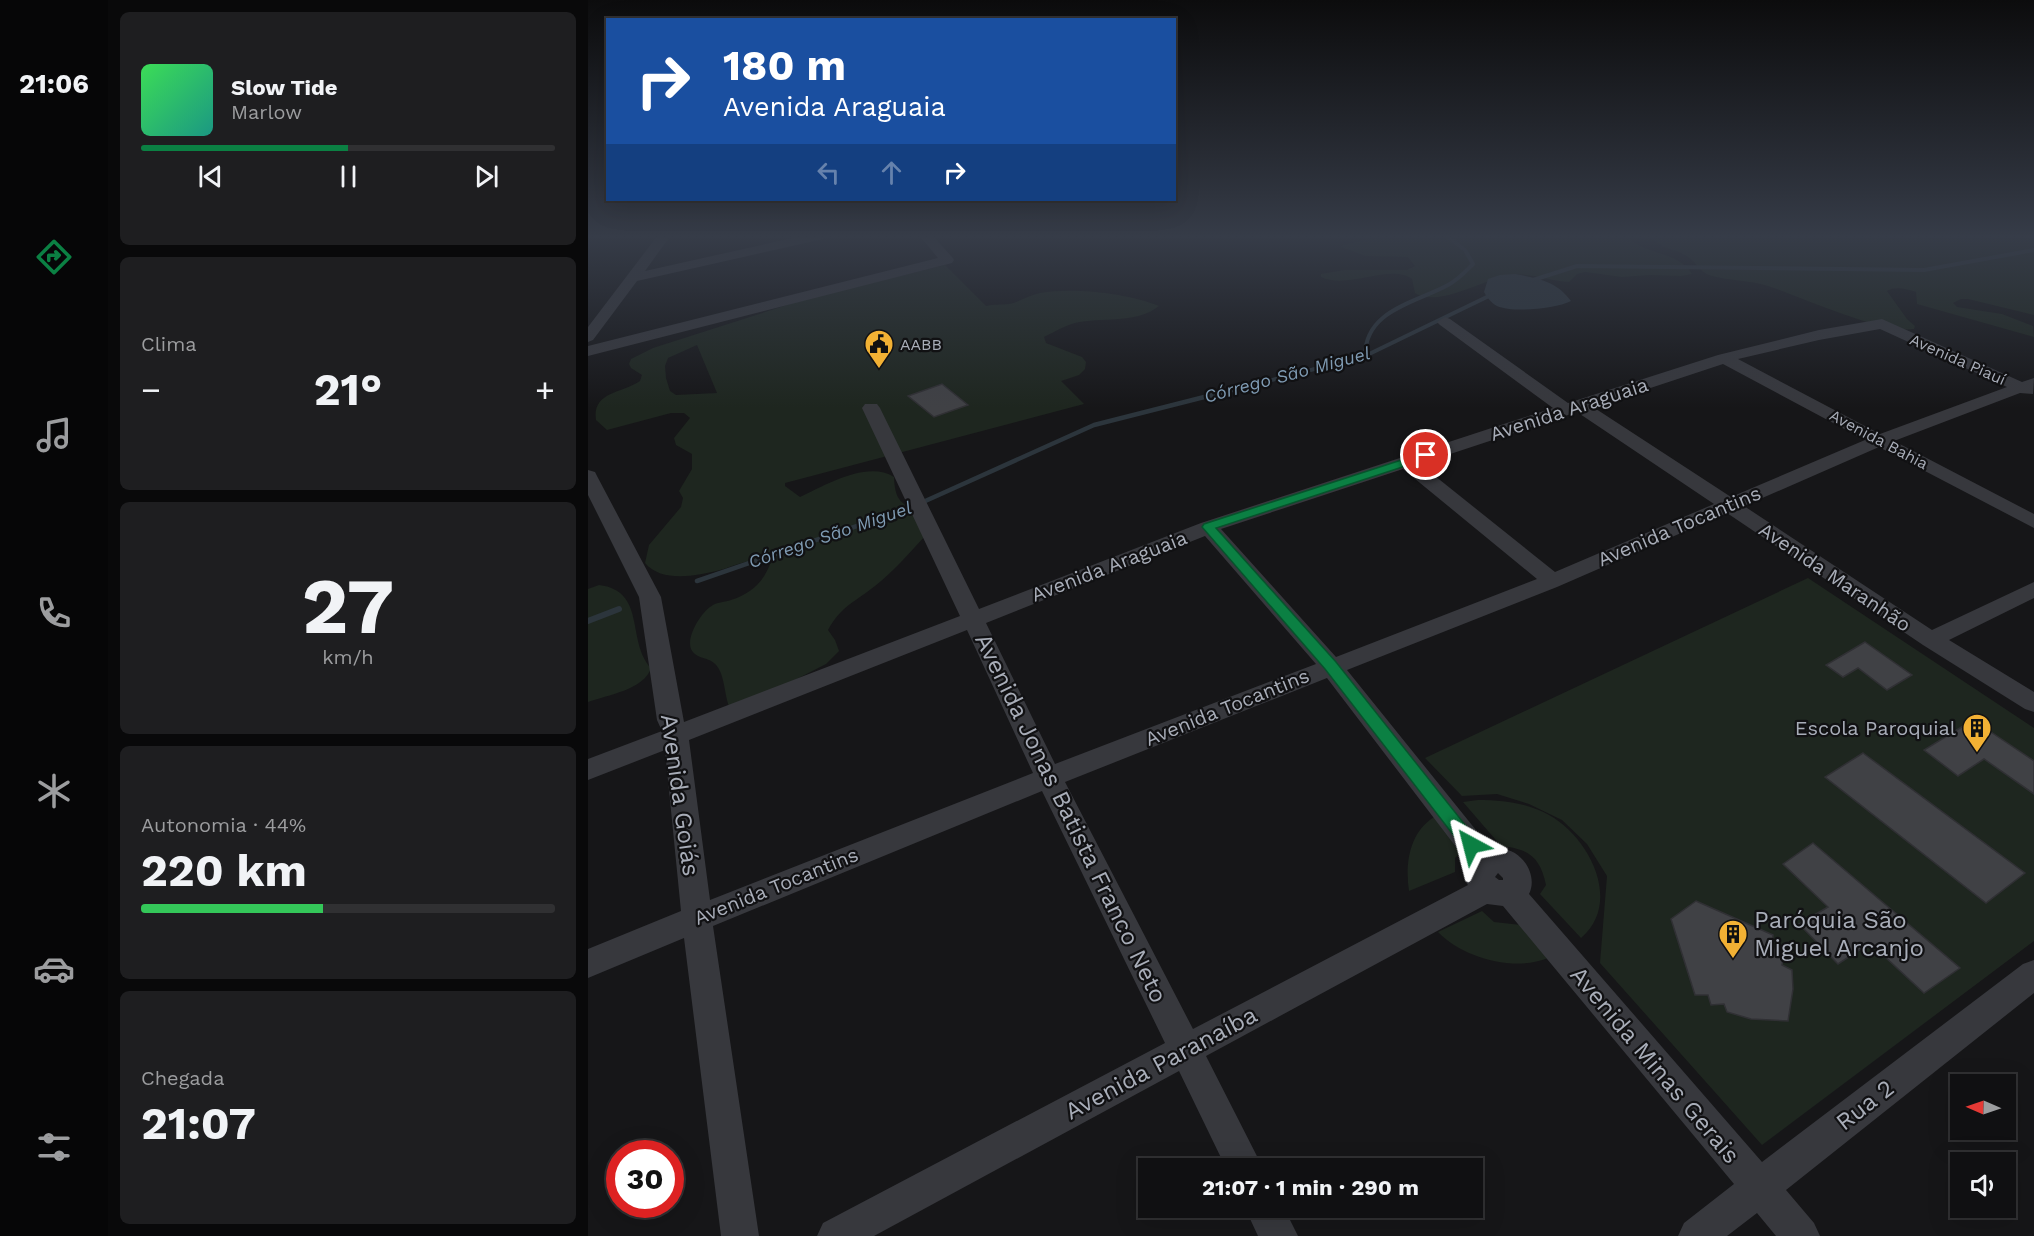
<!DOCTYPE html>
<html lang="pt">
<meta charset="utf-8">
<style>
:root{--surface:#101012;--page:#1e1e20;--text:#f1f3f6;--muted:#9c9d9f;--line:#303032;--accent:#0b8043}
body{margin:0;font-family:"Work Sans",sans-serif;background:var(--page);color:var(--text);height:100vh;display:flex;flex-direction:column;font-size:22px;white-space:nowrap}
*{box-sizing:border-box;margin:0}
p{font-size:20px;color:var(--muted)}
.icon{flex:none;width:33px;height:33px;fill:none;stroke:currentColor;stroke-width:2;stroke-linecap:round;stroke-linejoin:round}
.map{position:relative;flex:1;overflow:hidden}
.drawer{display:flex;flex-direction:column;gap:12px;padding:12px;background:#09090a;width:480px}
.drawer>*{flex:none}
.banner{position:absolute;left:18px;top:18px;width:570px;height:183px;border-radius:0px;box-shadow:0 6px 24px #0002,0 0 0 2px var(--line);background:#1a4fa0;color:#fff;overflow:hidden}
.needle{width:39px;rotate:272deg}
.tools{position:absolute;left:1362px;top:1074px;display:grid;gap:12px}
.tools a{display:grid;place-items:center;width:66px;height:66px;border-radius:0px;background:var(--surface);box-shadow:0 6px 24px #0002,0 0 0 2px var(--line);font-size:30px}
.speed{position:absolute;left:18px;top:1140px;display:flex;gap:12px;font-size:30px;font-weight:700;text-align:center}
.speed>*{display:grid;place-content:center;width:78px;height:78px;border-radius:50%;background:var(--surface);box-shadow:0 6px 24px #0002,0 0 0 2px var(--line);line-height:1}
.speed .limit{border:9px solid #d22;background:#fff;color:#111}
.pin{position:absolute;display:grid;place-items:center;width:51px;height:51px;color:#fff;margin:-26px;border:3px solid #fff;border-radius:50%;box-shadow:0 2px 6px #0007}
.me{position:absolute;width:66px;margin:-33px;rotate:322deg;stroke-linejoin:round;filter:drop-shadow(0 0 4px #0008)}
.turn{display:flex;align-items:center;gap:21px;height:126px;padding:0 18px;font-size:27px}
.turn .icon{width:78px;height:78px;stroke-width:2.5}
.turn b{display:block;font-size:42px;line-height:51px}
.lanes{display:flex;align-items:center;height:57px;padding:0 18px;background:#0003;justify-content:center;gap:30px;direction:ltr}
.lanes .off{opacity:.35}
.big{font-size:45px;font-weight:700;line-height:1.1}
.drawer .card{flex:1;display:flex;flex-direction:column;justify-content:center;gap:9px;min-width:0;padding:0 21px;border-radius:9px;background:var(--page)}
.drawer .dial{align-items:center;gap:0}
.dial b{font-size:78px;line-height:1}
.song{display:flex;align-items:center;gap:18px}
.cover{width:72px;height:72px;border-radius:9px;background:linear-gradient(135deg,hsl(130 70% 55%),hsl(170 70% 35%))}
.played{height:6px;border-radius:3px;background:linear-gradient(90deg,var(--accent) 50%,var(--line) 50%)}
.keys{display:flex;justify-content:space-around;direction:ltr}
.heat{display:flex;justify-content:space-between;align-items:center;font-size:33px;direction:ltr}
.charge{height:9px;border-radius:4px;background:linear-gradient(90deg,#34c759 44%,var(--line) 0)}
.trip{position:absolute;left:550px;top:1158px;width:345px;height:60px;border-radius:0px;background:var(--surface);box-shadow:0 6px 24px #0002,0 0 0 2px var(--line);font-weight:700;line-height:60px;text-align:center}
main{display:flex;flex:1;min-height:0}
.tab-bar{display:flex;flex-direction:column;width:108px;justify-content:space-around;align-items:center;background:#060607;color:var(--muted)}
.tab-bar .icon{width:42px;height:42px}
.tab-bar .active{color:var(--accent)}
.tab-bar b{font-size:27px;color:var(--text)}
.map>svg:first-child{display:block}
.green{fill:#1e261f;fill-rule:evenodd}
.water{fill:#2c353c}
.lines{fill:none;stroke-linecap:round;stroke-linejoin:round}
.stream-far2{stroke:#2c353c;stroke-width:4}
.stream-far1{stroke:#2c353c;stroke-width:4.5}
.stream{stroke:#2c353c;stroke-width:6}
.building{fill:#404145;stroke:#303034;stroke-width:1.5}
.minor{fill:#37383d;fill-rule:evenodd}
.route{fill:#0b8043;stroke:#07532c;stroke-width:1.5}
.labels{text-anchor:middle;stroke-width:4.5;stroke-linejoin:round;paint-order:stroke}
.far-poi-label{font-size:16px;fill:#a8adb8;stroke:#111113;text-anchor:start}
.far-street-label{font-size:16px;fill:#a8adb8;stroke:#111113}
.far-water-label{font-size:18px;font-style:italic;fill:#7f9bb3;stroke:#111113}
.street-label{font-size:20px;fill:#a8adb8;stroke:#111113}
.poi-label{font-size:20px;fill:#a8adb8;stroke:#111113;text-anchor:end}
.near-street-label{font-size:24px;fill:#a8adb8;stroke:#111113}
.near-poi-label{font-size:24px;fill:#a8adb8;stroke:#111113;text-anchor:start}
</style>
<main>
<nav class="tab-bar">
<b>21:06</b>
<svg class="icon active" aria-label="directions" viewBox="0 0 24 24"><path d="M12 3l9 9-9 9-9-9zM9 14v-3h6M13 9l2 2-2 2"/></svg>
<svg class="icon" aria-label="music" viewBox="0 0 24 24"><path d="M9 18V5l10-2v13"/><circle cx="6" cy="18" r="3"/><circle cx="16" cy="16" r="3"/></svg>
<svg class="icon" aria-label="phone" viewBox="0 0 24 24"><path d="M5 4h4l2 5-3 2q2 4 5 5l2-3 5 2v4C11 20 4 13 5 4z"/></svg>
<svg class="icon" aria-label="climate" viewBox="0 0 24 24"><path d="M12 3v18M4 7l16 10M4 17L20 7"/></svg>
<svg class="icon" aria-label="car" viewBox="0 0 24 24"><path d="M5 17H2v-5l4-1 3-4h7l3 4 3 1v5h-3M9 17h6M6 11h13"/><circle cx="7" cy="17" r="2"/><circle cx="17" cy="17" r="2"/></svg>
<svg class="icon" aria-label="filters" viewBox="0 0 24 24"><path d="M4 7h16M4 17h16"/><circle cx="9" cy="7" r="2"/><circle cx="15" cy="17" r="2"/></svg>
</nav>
<section class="drawer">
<div class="card">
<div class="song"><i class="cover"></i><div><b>Slow Tide</b><p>Marlow</p></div></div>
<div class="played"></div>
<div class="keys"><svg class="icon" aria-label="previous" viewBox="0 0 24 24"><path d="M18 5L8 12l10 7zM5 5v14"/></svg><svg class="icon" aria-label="pause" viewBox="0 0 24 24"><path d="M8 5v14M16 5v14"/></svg><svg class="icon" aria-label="next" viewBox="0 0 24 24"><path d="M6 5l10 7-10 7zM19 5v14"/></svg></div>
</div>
<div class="card"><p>Clima</p>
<div class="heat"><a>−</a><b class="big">21°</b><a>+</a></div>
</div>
<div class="card dial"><b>27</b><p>km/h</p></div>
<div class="card"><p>Autonomia · 44%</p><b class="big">220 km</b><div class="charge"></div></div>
<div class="card"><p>Chegada</p><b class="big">21:07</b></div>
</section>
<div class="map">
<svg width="1446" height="1236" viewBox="0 0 1446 1236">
<rect width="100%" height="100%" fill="#161618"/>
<path class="green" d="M785 235H1056L1054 238 1043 240C1061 255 1091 252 1104 274L1093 276 1062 275 1034 277 997 272 989 274 981 282C961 281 942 272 921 275 895 280 849 308 827 293L824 279C803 263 760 290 733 277V274L756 270H819L827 266 820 257 777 256 753 247 755 245 781 239Z
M1061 235H1446V315L1380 299H1373L1365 303 1369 307 1414 314 1445 326 1446 337 1329 304 1328 292C1319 289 1307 286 1299 291L1319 319 1327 326 1326 329C1293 334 1214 297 1180 286 1161 280 1140 281 1121 275 1111 271 1108 262 1100 257 1084 246 1077 253 1061 235Z
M357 265 398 306C405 304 413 305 421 304 431 302 441 295 452 293 485 287 540 293 571 306 549 324 513 317 487 323 476 326 466 332 456 337L458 343 494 357 498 362 497 369 491 375 473 381 496 404 197 483V486L212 497C238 485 279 460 306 477 307 503 314 503 335 515L340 533C323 551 306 571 287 586 267 602 253 606 240 630L247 640 251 651 238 664 162 703 141 706C136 694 137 672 126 663 119 657 108 659 103 649 98 636 114 611 125 605 130 602 137 602 143 600 162 594 175 583 182 564 177 563 172 561 168 561 156 560 143 567 132 570 108 576 74 583 57 563L61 545 93 507 95 498 91 491 104 469V454L88 445 86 438 102 418 96 413H83L19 430 8 420C4 392 32 394 52 381L54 375 43 368 41 364 43 359 65 348 224 297ZM109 345 129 393 88 395 82 391 78 378 77 366 80 358Z
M1220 578 1446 728V941L1174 1145 1012 963 1019 876 999 844 974 820 941 804 909 794 874 796 837 758Z
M11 585C59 591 38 641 63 668 56 690 19 695 0 702V589Z
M890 800C916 800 939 803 961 815 1001 837 1035 902 993 938L952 894 958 885C952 857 941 849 913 846L875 802Z
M846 817 874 851 867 858V872L821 891C817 864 821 833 846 817Z
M894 911 906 922 933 925 960 958C926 972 875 958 850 932Z"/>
<path class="water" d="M927 274C949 278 969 281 983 301 967 309 925 313 909 306 903 303 899 297 896 292L900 279 912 275Z"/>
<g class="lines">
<path class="stream-far2" d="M942 281 989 266 1336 270 1446 250
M777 356C777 310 827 303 860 285 870 280 877 272 885 264L877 250 857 235
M626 395 777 356 905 294"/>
<path class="stream-far1" d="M109 581 324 507 506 425 632 393"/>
<path class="stream" d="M0 621 31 609"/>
</g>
<path class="building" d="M354 384 380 405 346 417 320 396Z
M1277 642 1324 675 1299 690 1270 668 1255 677 1238 665Z
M1385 720 1446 761V794L1396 759 1370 776 1336 750Z
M1275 753 1437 873 1398 903 1237 777Z
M1225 843 1372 968 1336 993 1282 943 1250 964 1211 924 1240 907 1195 864Z
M1108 901 1185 935 1184 947 1196 953 1194 965 1204 970 1205 989 1200 1021 1163 1019 1139 1012 1136 1004 1123 1005 1120 995H1107L1083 919Z"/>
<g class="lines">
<path class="minor" d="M70 235H83L57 271 218 235H241L235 239 49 281 5 340 0 342V327Z
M331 235H344L364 257 366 260 364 263 0 356V346L350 258Z
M857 317 862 319 980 403 1130 355 1231 330 1294 319 1434 382 1446 378 1445 394 1432 393 1306 441 1446 514V528L1291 447 1156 506 1344 630 1446 582V598L1361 640 1446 692V712L1437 709 1335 645 1139 513 969 587 759 670 904 850C928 842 952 872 941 894L1174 1162 1435 964 1446 960V993L1198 1190 1226 1223 1232 1236H1188L1169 1213 1139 1236H1090L1096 1223 1146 1184 915 906 899 904 618 1056 675 1168H638L591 1071 286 1236H229L235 1223 577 1043 454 791 125 926 171 1236H133L96 938 0 978V949L93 911 77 750 0 780V759L74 731 69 720 51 597 0 495V470L7 472 9 476 73 597 96 722 372 616 274 408 277 404H289L292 408 391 609 613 523 965 408 852 325 849 322ZM1292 329 1419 387 1292 434 1150 359 1231 340ZM1135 364 1277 440 1143 497 1005 407ZM989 412 1126 504 967 572 832 464ZM815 469 949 579 748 657 633 529ZM617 536 728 664 467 764 398 623ZM379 630 445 773 122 900 101 740ZM739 678 881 864 877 881 880 885 605 1029 477 782ZM910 873 915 878V880H911L907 877Z
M657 1208H696L710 1236H670Z"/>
</g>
<linearGradient id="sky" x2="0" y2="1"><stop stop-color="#0c0c0d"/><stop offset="0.58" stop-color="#363c48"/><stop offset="1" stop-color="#363c48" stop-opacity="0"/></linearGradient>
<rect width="1446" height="408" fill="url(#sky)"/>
<path class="route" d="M838 452 842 453V458L628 528 748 662 889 840 892 845 889 850 883 852 877 850 737 669 614 527 616 524Z"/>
<defs>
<g id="civic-pin" transform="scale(1.5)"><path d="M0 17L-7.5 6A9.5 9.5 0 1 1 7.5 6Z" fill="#f2b134" stroke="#111113"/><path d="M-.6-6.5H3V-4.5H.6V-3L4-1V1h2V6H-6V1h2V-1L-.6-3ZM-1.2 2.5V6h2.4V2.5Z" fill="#111"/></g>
<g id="building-pin" transform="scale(1.5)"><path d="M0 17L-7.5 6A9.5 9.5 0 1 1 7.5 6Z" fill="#f2b134" stroke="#111113"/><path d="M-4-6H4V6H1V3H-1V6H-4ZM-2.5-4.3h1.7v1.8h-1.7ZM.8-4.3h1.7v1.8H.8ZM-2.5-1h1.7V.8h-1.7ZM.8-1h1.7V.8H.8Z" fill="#111"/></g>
</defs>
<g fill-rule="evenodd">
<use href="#civic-pin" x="291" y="344"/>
<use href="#building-pin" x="1389" y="728"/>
<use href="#building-pin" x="1145" y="934"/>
</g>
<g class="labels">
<g class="far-poi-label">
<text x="312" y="350">AABB</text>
</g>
<g class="far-street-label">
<text transform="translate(1370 359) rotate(24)" y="6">Avenida Piauí</text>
<text transform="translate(1291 439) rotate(28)" y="6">Avenida Bahia</text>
</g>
<g class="far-water-label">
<text transform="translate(699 375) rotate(-15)" y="6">Córrego São Miguel</text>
<text transform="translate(242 535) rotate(-19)" y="6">Córrego São Miguel</text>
</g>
<g class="street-label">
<text transform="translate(981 409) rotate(-18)" y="7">Avenida Araguaia</text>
<text transform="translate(1091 526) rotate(-23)" y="7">Avenida Tocantins</text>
<text transform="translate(521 566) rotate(-21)" y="7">Avenida Araguaia</text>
<text transform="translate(1247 577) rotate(34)" y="7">Avenida Maranhão</text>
<text transform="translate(639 707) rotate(-22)" y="7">Avenida Tocantins</text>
<text transform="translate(188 886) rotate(-22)" y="7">Avenida Tocantins</text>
</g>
<g class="poi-label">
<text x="1368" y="735">Escola Paroquial</text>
</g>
<g class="near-street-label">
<text transform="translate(92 795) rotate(82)" y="8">Avenida Goiás</text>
<text transform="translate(483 818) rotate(64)" y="8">Avenida Jonas Batista Franco Neto</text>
<text transform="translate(573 1063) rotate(-28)" y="8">Avenida Paranaíba</text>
<text transform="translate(1067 1065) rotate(50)" y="8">Avenida Minas Gerais</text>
<text transform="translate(1277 1105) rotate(-38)" y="8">Rua 2</text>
</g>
<g class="near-poi-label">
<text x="1166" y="928">Paróquia São<tspan x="1166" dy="28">Miguel Arcanjo</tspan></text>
</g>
</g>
</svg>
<div class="tools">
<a><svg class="needle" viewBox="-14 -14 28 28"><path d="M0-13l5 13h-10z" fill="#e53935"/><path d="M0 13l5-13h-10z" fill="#9c9d9f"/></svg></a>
<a><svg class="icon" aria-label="sound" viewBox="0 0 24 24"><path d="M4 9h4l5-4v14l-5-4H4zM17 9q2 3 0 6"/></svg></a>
</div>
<div class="speed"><div class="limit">30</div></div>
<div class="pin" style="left:838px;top:455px;background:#d93025"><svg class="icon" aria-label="arrive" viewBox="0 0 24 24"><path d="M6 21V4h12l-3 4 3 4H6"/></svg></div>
<svg class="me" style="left:883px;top:845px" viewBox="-20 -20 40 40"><path d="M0-17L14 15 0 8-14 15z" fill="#0b8043" stroke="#fff" stroke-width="4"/></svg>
<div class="trip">21:07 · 1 min · 290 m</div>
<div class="banner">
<div class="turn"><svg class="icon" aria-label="right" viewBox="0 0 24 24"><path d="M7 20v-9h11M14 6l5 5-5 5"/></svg><div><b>180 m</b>Avenida Araguaia</div></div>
<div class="lanes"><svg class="icon off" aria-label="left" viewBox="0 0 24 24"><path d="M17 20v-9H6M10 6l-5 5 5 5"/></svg><svg class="icon off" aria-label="ahead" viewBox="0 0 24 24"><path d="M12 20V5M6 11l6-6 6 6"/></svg><svg class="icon" aria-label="right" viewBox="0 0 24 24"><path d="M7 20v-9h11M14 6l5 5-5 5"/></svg></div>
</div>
</div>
</main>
